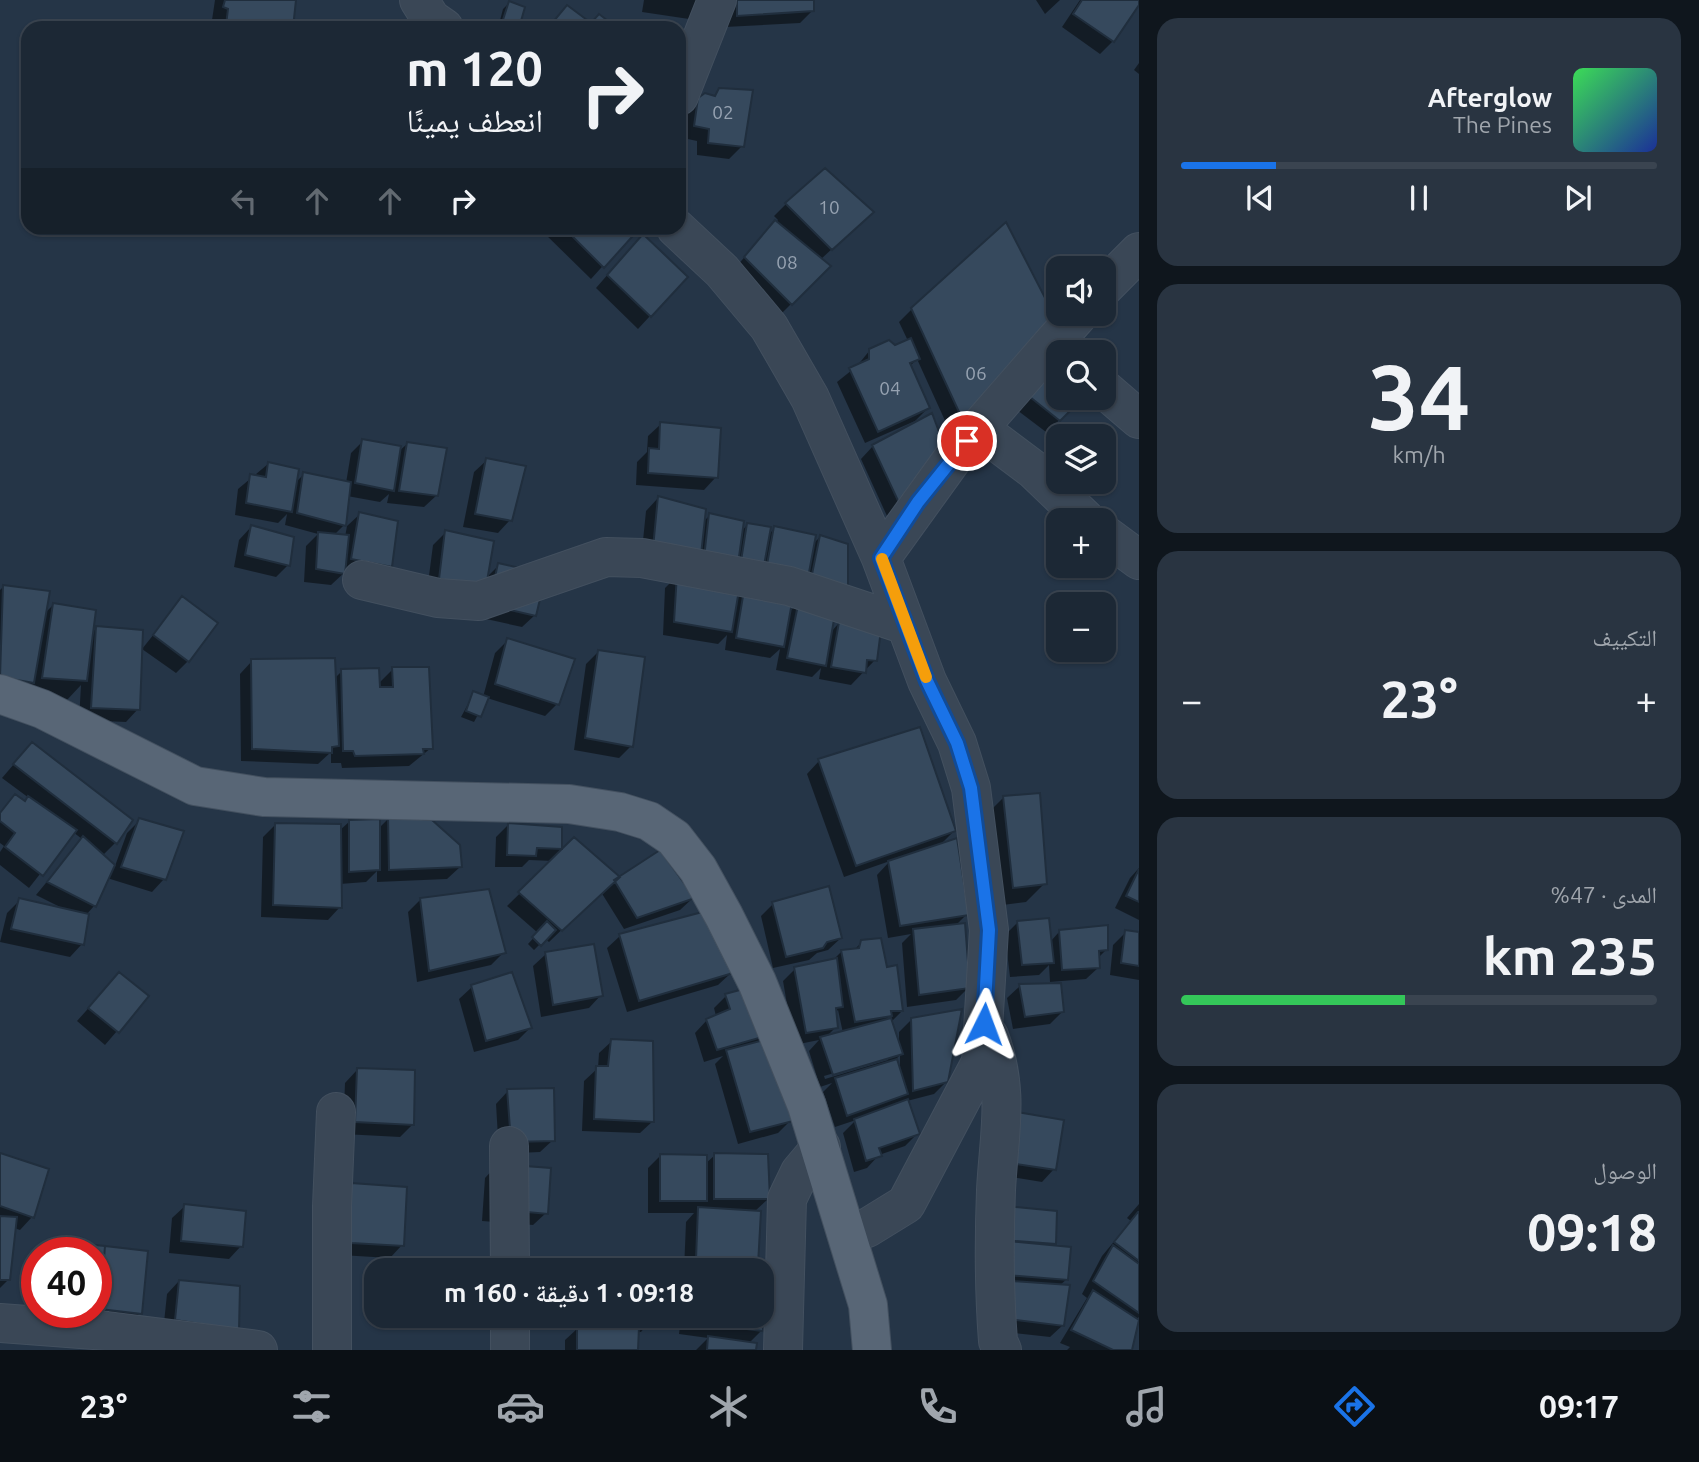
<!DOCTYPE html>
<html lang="ar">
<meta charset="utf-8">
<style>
:root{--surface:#1c2835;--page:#293441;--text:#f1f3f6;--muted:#a0a6ad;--line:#3a4450;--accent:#1a73e8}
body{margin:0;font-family:Ubuntu,"Noto Naskh Arabic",sans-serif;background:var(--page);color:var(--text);direction:rtl;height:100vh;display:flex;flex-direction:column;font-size:26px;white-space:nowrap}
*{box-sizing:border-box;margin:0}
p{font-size:23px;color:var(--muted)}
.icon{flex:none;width:38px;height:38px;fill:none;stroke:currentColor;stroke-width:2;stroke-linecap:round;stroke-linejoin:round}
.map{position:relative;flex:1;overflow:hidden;direction:ltr}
.drawer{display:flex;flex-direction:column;gap:18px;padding:18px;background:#0f161d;width:560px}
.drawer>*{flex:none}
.top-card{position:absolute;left:21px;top:21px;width:665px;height:214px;border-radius:21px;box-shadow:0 2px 5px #0004,0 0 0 2px var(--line);direction:rtl;background:#1c2835;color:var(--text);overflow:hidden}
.fabs{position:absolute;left:1046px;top:256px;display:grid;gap:14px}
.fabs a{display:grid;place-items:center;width:70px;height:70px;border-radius:14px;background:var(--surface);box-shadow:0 2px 5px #0004,0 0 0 2px var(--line);font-size:35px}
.speed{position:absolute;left:21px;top:1237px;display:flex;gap:14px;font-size:35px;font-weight:700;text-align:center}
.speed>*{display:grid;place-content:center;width:91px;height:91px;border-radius:50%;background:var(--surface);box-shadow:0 2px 5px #0004,0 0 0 2px var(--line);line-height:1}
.speed .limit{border:10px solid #d22;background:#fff;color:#111}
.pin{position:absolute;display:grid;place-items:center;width:60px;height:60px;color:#fff;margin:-30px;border:4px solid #fff;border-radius:50%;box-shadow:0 2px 7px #0007}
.me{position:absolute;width:77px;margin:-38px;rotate:3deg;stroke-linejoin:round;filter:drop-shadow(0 0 5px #0008)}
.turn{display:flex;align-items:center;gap:24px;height:147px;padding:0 28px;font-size:32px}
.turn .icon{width:91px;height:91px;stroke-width:2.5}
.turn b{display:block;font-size:49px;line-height:60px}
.lanes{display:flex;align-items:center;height:66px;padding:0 28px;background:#0003;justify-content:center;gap:35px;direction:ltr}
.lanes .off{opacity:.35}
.big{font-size:52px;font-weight:600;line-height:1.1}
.drawer .card{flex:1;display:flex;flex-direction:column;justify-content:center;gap:10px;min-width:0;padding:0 24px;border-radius:21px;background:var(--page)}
.drawer .dial{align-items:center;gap:0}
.dial b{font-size:91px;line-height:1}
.song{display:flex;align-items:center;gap:21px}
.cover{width:84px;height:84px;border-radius:10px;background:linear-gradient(135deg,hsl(130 70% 55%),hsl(230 70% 35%))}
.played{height:7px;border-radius:4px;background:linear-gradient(90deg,var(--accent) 20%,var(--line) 20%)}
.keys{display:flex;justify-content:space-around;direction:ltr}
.heat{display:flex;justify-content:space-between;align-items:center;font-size:38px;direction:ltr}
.charge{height:10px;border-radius:5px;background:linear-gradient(90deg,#34c759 47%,var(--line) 0)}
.trip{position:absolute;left:364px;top:1258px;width:410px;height:70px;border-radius:21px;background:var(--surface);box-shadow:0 2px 5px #0004,0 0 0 2px var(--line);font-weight:600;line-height:70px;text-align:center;direction:rtl}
.dock{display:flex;height:112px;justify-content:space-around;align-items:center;background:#0b1015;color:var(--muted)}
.dock .icon{width:49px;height:49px}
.dock .current{color:var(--accent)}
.dock b{font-size:32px;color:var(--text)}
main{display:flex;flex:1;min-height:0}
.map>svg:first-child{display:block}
.shadow{fill:#0007;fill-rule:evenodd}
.building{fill:#36495d;stroke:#202e3d;stroke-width:2}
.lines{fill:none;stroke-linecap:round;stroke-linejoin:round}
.minor-casing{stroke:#43505f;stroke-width:40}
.major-casing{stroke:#43505f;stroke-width:40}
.minor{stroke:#3a4756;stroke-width:38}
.major{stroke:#586676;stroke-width:38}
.route-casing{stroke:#114b97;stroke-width:18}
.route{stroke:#1a73e8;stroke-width:12}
.slow{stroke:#f59e0b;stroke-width:12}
.labels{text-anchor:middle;stroke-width:7;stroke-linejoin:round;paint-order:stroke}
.number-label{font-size:19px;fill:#96a2b1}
</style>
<main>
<section class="drawer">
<div class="card">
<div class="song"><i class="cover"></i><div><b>Afterglow</b><p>The Pines</p></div></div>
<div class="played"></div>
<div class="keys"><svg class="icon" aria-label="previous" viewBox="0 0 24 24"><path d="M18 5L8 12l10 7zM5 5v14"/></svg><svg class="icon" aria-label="pause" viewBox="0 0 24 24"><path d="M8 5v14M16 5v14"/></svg><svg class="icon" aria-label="next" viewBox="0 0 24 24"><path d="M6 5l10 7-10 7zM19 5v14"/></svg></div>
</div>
<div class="card dial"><b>34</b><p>km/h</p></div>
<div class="card"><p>التكييف</p>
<div class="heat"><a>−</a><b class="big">23°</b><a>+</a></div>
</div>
<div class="card"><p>المدى · 47%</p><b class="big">235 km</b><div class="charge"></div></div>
<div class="card"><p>الوصول</p><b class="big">09:18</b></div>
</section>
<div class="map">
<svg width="1139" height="1350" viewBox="0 0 1139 1350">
<rect width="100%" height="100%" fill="#253547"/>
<path class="shadow" d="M215 0H295L292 28H215L216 21 212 20Z
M644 0H703L689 19 642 12Z
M725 0H813L812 11 800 23 725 27Z
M1036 0H1060L1045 14Z
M1080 0H1139V2L1113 41 1100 54 1062 27Z
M509 3 523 8 517 28H498L503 9Z
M599 16 613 28H548L555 20 590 25Z
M639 23 646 28H634Z
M1139 63V74L1134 70Z
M720 90 742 146 729 159 697 155V141L683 138 687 112 700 99 713 97Z
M786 204 859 224 820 260 828 267 779 316 733 270 778 220 774 216Z
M503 228H521L514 235Z
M545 228H637L591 279 542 231Z
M630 249 686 277 638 329 596 288Z
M912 309 1055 321 952 436 917 359 910 366 928 408 915 421 865 443 837 382 857 366 870 350 894 347 908 341 899 322Z
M1039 374 1059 397H1078L1071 410 1046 432 1013 407Z
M661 424 716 477 704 490 636 485 637 462 647 452 648 436Z
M363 441 398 452 407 444 437 495 424 507 387 503 389 494 380 502 347 496 344 525 334 535 345 537 347 526 360 514 390 566 378 579 345 572 331 585 304 582 306 546 318 534 285 525 287 514 278 523 235 515 238 489 268 464 295 483 304 474 346 483 351 453Z
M873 446 945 453 887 516 861 459Z
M487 460 510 520 498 533 463 527 474 472Z
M658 498 703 522 710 515 741 532 747 525 767 536 775 528 812 545 820 537 846 587 641 560 646 511Z
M251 527 288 565 276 577 234 567 239 540Z
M446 532 486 578 499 565 535 615 522 627 477 617 427 591 433 545Z
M678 575 746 586 789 612 799 602 830 633 839 623 875 660 851 685 819 679 821 668 812 677 776 670 780 649 770 658 725 650 727 635 718 644 663 635 665 588Z
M3 587 44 614 53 605 91 633 97 628 138 709 126 722 79 720 81 685 67 700 24 696 0 699V590Z
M182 599 188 661 176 673 142 649Z
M508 640 557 704 545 716 487 698 474 722 461 717 474 693 483 697 495 653Z
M598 652 631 746 619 758 574 750 586 664Z
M252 661 334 679 342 671 378 684 393 669 431 748 409 766 342 768 341 763H331V752L318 764 241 761 240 674Z
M20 757 115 843 102 856 115 866 127 833 140 820 164 879 152 892 107 878 94 906 87 914 82 944 70 957 0 942 7 913 20 900 64 909 36 895 82 839 73 832 29 888 0 865V852L4 846 0 843V813L16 797 24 803 29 798 2 778Z
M819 761 954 831 939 846 967 914 955 926 968 988 956 1000 907 1007 902 943 911 934 888 938 877 875 890 861 844 877 807 774Z
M1003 798 1045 883 1026 902 995 906 984 817Z
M389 818 460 867 447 879 377 882V871L366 882 340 884V907L328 920 261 917 263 837 275 825 339 831 350 821 379 828Z
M509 824 560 828V853L619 879 693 898 680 910 624 929 601 892 549 942 545 939 534 950 528 944 538 933 507 906 553 861 529 860 522 867H495L496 837Z
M1139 868V920L1115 908 1130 878Z
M421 899 504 952 491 965 417 982 408 912Z
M773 904 841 938 828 950 817 953 809 960 773 968 761 916Z
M709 913 731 973 718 985 627 1012 607 948 620 936Z
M1018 922 1050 942 1059 932 1106 950 1098 958 1099 967 1086 979 1050 982 1049 965 1039 975 1010 977 1005 935Z
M1126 932 1139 934V980L1110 975 1113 945Z
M862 942 885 969 902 1011 891 1022 899 1046V1032L912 1019 947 1081 934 1094 907 1101 918 1133 905 1146 879 1155 867 1168 854 1172 843 1133 856 1120 835 1127 823 1092 832 1083 820 1087 809 1051 819 1040 794 1045 783 981 795 969 832 961 842 951 854 950ZM838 1010 843 1033 826 1037 836 1027 835 1013ZM900 1055V1072L895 1060ZM888 1057V1060L825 1079 824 1076Z
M546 954 601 995 589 1008 541 1017 533 966Z
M119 974 147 996 105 1045 77 1021Z
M1020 986 1063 1011 1050 1024 1013 1029 1007 998Z
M472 987 530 1028 518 1040 474 1052 459 999Z
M726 996 764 1035 755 1044 791 1120 778 1133 738 1144 715 1064 723 1056 704 1062 695 1033 707 1020 716 1016 714 1008Z
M612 1041 653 1121 640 1133 582 1131 584 1081 598 1068 599 1053Z
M357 1070 413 1124 400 1137 343 1134 345 1083Z
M508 1091 553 1140 540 1152 499 1154 496 1104Z
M1005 1126 1054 1169 1042 1182 998 1175Z
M0 1155 47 1170 32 1217 20 1230 14 1228 8 1280 0 1288Z
M715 1155 768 1199 754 1212 756 1265 750 1270H684L686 1222 694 1213H648V1168L660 1156 705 1164Z
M497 1165 546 1213 533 1225 482 1221 485 1178Z
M339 1197 402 1245 390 1258 340 1255Z
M1139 1204V1317L1136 1320 1130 1350H1067L1070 1347 1060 1343 1087 1298 1082 1294 1102 1256 1131 1221 1127 1218Z
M185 1206 241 1246 229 1259 169 1253 172 1218Z
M993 1220 1054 1243 1050 1247 1067 1279 1059 1286 1063 1325 1050 1337 996 1331Z
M66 1244 146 1253 140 1313 127 1326 96 1312V1253H57Z
M762 1274 761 1331 748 1344 754 1350H696L708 1338 679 1334 681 1316H761Z
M179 1281 237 1329 163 1332 167 1294Z
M601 1316H654L641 1332H637L636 1350H565V1340L578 1328H600Z"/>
<path class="building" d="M225 0H296L293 28 226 25 228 9 223 7Z
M737 0H814V11L737 16Z
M1082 0H1139V5L1114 42 1073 14Z
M509 1 525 7 519 28 501 26Z
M567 5 591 23 599 14 616 27 548 28Z
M719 88 753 90 744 147 708 143 709 129 694 126 698 98 705 93 715 96Z
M825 168 874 212 832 250 785 203Z
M775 220 831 266 792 305 744 257Z
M1006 222 1057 321 965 425 911 308Z
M564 228H640L604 268Z
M643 234 688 277 651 317 607 275Z
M911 338 920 359 910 363 930 408 878 432 849 368 869 359V349L889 340 895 345Z
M1059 365V397H1078L1081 400 1060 421 1025 393Z
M932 413 947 453 900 505 872 445Z
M660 422 721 428 718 478 648 473 649 448 659 449Z
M362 439 401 446 394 491 355 483Z
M407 442 447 448 438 496 399 491Z
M486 458 526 466 512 521 475 514Z
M268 462 299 469 292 512 246 503 250 474 266 477Z
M303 472 351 482 346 526 297 513Z
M658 496 706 509 701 555 653 548Z
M359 512 398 521 392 567 351 559Z
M709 513 744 521 738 564 704 558Z
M747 523 771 527 763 571 740 567Z
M251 525 294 537 290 566 245 555Z
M774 526 816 535 808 578 766 570Z
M445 530 494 541 486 587 439 579Z
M318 532 349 535 345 574 316 569Z
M820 535 848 544V588L811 579Z
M498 563 546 574 536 616 489 605Z
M677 573 740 584 732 632 674 622Z
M745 584 793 597 784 647 736 638Z
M3 585 50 591 34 683 0 677Z
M182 596 218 623 189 662 153 635Z
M799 600 836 608 826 666 787 658Z
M53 603 96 610 87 681 42 678Z
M839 622 881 630 877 661 867 660 866 673 831 667Z
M96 626 143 630 140 710 91 708Z
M507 638 575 659 559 705 495 684Z
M598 650 645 657 633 747 585 738Z
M335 658 339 746 332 747V753L252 749 251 659Z
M392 667H429L433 749H423L424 754 355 756 353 751H343L341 669 379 668 380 687H393Z
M473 691 489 697 481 717 466 711Z
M920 727 956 831 856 866 818 759Z
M32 742 133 820 117 844 13 764Z
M1040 793 1047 884 1013 888 1003 796Z
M15 794 25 801 28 796 77 830 43 876 5 847 15 833 0 821V813Z
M388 816 432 820 460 845 462 867 389 870Z
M139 818 184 831 166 880 121 867Z
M380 819V870L349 872V820Z
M275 823 341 824 342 908 273 905Z
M508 823 562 827V849L537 848 536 856 507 855Z
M83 836 115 865 96 907 47 882Z
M574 837 620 877 562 931 518 892Z
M957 838 969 915 900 926 888 861Z
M660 850 695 898 637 918 614 880Z
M1139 869V902L1126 896Z
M829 886 842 938 827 942 823 948 786 957 772 902Z
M489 889 506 953 429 971 420 898Z
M19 898 89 914 84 945 11 929Z
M710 910 733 973 639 1001 619 934Z
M1049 918 1054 963 1022 965 1017 921Z
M547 921 556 930 541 946 532 937Z
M965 923 970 988 919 995 913 929Z
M1108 925V950L1099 951 1100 968 1062 970 1059 930Z
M1125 930 1139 932V966L1121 963Z
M881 938 887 967 897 965 903 1011H891L892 1016 855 1022 841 950 859 948 861 940Z
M594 944 603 996 553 1005 545 952Z
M837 958 843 1007 836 1008 838 1028 806 1033 794 967Z
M119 972 149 996 119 1033 88 1008Z
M512 972 532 1028 486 1041 471 985Z
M1061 983 1064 1012 1025 1017 1019 984Z
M747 988 766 1036 717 1050 706 1019 730 1009 725 994Z
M962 1009 948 1082 913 1091 911 1018Z
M891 1018 903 1054 833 1075 820 1037Z
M611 1039 653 1041 654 1122 594 1119 596 1066H608Z
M768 1039 793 1121 750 1132 726 1050Z
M897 1059 908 1094 847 1116 835 1078Z
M357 1068 415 1070 414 1125 355 1122Z
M554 1088 555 1141 511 1142 507 1089Z
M908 1099 920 1134 879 1148 882 1156 866 1161 854 1119Z
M1017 1112 1064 1120 1056 1170 1010 1163Z
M0 1153 49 1169 34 1218 0 1206Z
M714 1153 768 1154 770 1199H714Z
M660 1154 707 1155V1201H660Z
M497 1164 551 1168 548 1214 493 1209Z
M351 1183 407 1187 404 1246 351 1243Z
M184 1204 246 1211 243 1247 181 1241Z
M1005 1206 1057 1211 1056 1244 1002 1240Z
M698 1207 761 1211 758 1265 696 1259Z
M1138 1212H1139V1261L1114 1242Z
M0 1216 17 1217 10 1280H0Z
M1009 1241 1071 1247 1068 1280 1007 1275Z
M65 1242 105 1246 100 1309H96V1253H64Z
M1113 1245 1139 1264V1313L1093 1281Z
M105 1246 148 1251 142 1314 100 1309Z
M761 1272 763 1331 691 1322 692 1316H761Z
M179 1280 240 1286 239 1330 175 1320Z
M1011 1281 1070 1285 1064 1326 1008 1319Z
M1093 1290 1139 1320 1132 1350H1113L1071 1330Z
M612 1316H655V1320Z
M577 1326 639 1327 638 1350H577Z
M708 1336 757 1343 756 1350H707Z"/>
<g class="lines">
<g class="minor-casing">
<path id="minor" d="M419 0 431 19 444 28
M679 96 717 0
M676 228 722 271 769 327 810 398 881 558 927 681 957 743 971 788 989 930 981 1062 906 1204 867 1228 849 1234
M1104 287 1139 252
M1053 343 1080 313
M1104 389 1139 419
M978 428 1034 470 1086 520
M1104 534 1139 560
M881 558 956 454 1053 343 1062 352
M362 580 438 598 479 601 606 557 642 558 789 586 906 625
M989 1036C1010 1091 999 1133 996 1190 994 1241 994 1290 998 1341L1002 1350
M509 1146 510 1270
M510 1316V1350
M0 1323 107 1331 258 1350
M332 1350V1206L336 1112
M783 1350 787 1199 800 1172 821 1147"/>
</g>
<g class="major-casing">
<path id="major" d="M0 694 42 709 195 786 264 797 569 804 620 812 649 821 674 838 698 869 724 916 757 982 807 1106 868 1305 872 1350"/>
</g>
<use href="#minor" class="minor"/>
<use href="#major" class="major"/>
</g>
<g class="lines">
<g class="route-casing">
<path id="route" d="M967 441 918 502 881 558 927 681 957 743 971 788 989 930 984 1024"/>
</g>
<use href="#route" class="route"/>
<path class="slow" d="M882 559 926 677"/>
</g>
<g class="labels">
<g class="number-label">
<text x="723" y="119">02</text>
<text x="829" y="214">10</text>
<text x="787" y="269">08</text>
<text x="976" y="380">06</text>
<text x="890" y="395">04</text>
</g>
</g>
</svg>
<div class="fabs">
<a><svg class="icon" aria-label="sound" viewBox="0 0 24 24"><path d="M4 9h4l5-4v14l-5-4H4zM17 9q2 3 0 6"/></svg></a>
<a><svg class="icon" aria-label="search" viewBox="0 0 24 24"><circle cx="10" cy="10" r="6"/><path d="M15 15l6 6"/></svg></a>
<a><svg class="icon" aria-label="layers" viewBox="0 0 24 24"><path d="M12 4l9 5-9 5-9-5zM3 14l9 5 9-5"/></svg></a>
<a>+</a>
<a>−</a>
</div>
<div class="speed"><div class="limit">40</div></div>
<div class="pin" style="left:967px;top:441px;background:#d93025"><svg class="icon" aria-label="arrive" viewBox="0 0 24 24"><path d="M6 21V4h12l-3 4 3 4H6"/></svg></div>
<svg class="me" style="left:984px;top:1024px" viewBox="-20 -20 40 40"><path d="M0-17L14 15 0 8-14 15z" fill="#1a73e8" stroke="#fff" stroke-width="4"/></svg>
<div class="trip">09:18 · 1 دقيقة · 160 m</div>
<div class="top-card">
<div class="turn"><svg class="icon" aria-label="right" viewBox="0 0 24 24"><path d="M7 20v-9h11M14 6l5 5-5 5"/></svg><div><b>120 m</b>انعطف يمينًا</div></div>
<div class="lanes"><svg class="icon off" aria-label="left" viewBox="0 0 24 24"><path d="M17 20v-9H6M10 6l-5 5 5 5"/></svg><svg class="icon off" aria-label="ahead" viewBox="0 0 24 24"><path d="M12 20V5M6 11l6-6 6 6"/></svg><svg class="icon off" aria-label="ahead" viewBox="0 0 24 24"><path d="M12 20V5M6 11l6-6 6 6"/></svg><svg class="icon" aria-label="right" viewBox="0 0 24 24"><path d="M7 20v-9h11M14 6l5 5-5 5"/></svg></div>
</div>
</div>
</main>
<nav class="dock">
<b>09:17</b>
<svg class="icon current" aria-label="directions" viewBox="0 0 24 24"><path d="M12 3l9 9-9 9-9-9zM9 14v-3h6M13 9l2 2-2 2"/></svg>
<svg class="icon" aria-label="music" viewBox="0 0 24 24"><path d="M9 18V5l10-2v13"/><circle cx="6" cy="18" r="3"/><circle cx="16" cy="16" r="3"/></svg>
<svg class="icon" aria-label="phone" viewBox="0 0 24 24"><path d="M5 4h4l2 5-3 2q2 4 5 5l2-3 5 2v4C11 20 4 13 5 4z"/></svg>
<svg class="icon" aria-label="climate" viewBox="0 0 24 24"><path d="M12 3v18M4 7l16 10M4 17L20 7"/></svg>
<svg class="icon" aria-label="car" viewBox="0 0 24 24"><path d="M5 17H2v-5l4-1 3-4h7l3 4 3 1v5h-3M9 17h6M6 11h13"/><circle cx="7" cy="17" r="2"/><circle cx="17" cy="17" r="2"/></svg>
<svg class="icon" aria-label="filters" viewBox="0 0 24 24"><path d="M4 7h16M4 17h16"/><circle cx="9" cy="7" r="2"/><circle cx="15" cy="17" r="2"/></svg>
<b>23°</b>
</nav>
